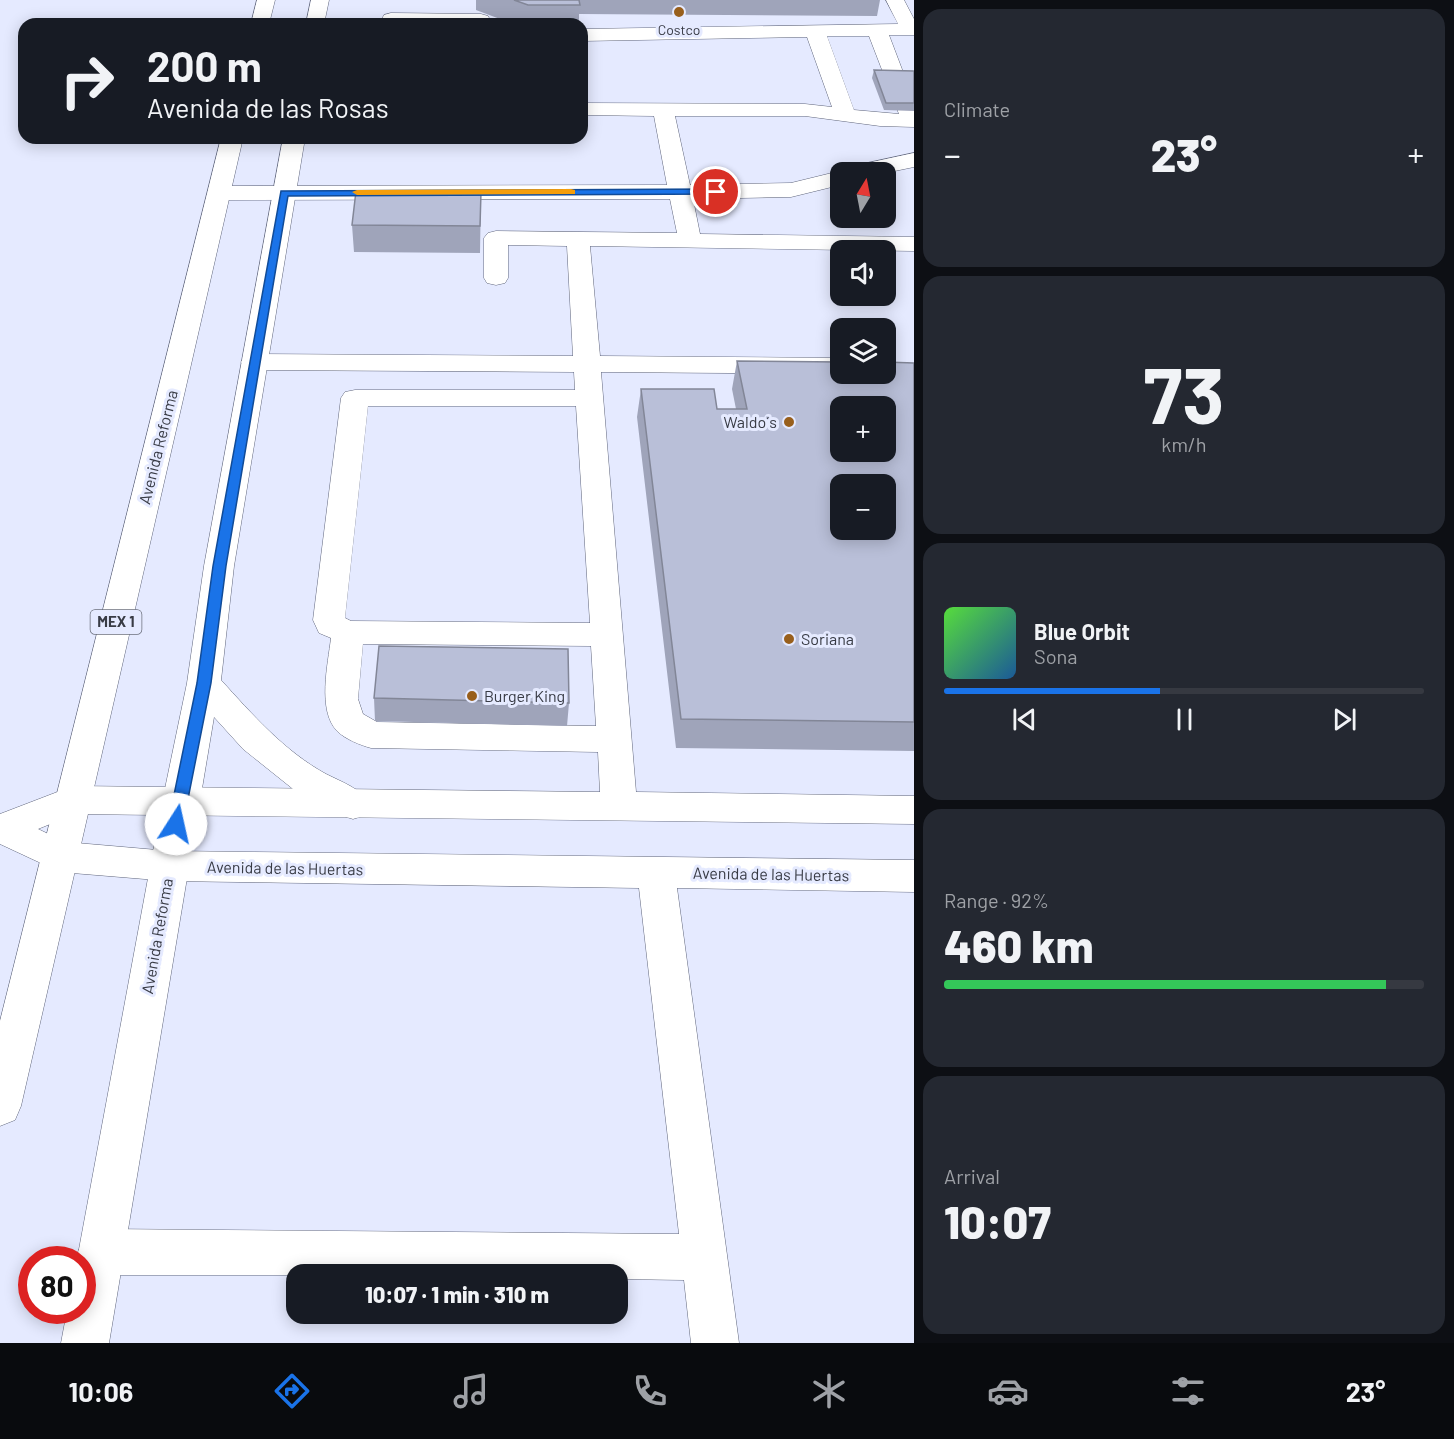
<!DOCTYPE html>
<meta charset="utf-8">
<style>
:root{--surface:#171b24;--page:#242831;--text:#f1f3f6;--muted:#9ea1a6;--line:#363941;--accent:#1a73e8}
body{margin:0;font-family:Barlow,sans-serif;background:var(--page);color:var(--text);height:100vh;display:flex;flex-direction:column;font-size:22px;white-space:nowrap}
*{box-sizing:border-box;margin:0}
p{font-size:20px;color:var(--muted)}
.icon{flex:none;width:33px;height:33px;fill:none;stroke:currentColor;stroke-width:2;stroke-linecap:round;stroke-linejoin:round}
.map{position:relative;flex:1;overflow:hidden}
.drawer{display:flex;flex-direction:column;gap:9px;padding:9px;background:#0d0f14;width:540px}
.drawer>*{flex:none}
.guide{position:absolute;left:18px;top:18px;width:570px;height:126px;border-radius:18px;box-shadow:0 3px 15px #0003;background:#171b24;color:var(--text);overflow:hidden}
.needle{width:39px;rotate:10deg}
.fabs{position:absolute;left:830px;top:162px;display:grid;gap:12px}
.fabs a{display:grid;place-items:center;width:66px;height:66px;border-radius:12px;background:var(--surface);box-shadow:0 3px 15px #0003;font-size:30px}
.speed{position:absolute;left:18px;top:1246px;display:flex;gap:12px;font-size:30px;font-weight:700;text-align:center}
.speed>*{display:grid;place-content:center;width:78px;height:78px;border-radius:50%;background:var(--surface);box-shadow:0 3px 15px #0003;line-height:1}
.speed .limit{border:9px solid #d22;background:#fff;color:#111}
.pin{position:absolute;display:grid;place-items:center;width:51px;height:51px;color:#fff;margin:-26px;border:3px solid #fff;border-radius:50%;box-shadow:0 2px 6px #0007}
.me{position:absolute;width:66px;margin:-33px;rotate:10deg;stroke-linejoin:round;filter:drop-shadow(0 0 4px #0008)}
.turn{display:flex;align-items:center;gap:21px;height:126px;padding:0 30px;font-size:27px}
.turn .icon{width:78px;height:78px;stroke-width:2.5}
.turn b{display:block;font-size:42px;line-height:51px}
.big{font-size:45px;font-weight:800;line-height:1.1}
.drawer .card{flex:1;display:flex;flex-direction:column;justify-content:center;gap:9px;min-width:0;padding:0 21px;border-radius:18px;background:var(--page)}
.drawer .dial{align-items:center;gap:0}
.dial b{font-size:78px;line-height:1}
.song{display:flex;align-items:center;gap:18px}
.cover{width:72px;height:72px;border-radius:9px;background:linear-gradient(135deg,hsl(110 70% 55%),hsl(210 70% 35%))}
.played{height:6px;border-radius:3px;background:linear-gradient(90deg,var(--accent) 45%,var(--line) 45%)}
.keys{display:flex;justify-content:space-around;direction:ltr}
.heat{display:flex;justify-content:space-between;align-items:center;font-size:33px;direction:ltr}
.charge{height:9px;border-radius:4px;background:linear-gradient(90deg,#34c759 92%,var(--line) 0)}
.trip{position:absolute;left:286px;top:1264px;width:342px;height:60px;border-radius:18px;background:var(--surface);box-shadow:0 3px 15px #0003;font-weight:800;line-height:60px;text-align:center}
.menu{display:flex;height:96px;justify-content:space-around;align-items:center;background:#090b0e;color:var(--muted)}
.menu .icon{width:42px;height:42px}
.menu .active{color:var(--accent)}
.menu b{font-size:27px;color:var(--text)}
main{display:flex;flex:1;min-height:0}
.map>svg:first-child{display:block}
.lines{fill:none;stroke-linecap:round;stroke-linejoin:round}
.minor-casing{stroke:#60667c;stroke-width:1}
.highway-casing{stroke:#60667c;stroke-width:1}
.minor{fill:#fff;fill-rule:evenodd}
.highway{fill:#fff;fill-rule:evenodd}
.wall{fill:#9fa4ba}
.building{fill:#b9bfd8;stroke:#828697;stroke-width:1.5;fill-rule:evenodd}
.route{fill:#1a73e8;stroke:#114b97;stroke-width:1.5}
.slow{fill:#f59e0b}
.poi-dot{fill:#985f1c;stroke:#e5eaff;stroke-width:2}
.labels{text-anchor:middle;stroke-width:6;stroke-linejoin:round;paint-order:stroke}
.far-poi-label{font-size:14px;fill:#383b45;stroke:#e5eaff}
.shield{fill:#e5eaff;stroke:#6c707d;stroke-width:1.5}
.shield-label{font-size:15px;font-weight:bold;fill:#383b45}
.poi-label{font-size:16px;fill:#383b45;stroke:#e5eaff;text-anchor:start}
.street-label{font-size:16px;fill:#383b45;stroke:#e5eaff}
</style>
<main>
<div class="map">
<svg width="914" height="1343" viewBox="0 0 914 1343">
<rect width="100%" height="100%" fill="#e5eaff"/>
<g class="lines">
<g class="minor-casing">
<path id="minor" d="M886 0H904L914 19V35H889L914 101V127L880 126 805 116H675L690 185 791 183 840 171 845 172H840V185L791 197 693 199 700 234 914 237V251L590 246 600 356 840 358 842 374 601 372 636 792 914 796V824L75 814 38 829 65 842 169 851 914 860V892L677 888 739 1343H691L684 1280 618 1279V1275H101L85 1268 78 1252 85 1236 101 1229 679 1234 639 888 169 881 60 872 0 844V814L73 786 600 792 598 752 371 748C360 745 345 739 337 731 317 710 328 664 331 638L319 633 313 620 341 398 345 392 355 390H575L574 372 254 370 245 368 241 362 245 356 254 354 573 356 567 246 508 245V278L505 283 496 285 487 283 484 278V238L488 233 496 231 677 233 670 199 219 200 211 198 208 193 211 188 219 186 667 185 654 116 582 115V103L805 104 832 107 807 37 582 41V29L898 24ZM827 36H869L899 114 854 110ZM368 406H576L590 623 351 621 345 618ZM363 644 591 646 596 726 377 722 363 714 358 699Z
M391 13 481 14 488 16 490 20 488 24 384 23 382 19 384 15Z
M914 153V167L885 173 846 172 849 167Z"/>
</g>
<g class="highway-casing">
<path id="highway" d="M257 0H275L269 24H251Z
M311 0H329L324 24H306Z
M221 138H243L21 1106 15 1120 0 1126V1021Z
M283 138H305L234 566 221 680C252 714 284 751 326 774 342 782 362 789 371 805L366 815 353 819 340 815 293 789 243 749 214 717 109 1343H61L67 1311H82V1260H77L162 803 187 683 204 566Z"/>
</g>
<use href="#minor" class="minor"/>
<use href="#highway" class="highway"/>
</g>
<path class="wall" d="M476 0H880L877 16 579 14V24H513L476 10Z
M874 70 914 71V111L884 110 872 78Z
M481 192 480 253 354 252 352 225Z
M737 361 914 363V751L676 748 637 417 641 389 717 409H736L732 389Z
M374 698 569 703 567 726 375 721Z"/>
<path class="building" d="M514 0H579L580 5H528Z
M874 70 914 71V103H886Z
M356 191 481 192 480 226 352 225Z
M737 361 840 362V374H885V362L914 363V722L681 719 641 389H714L717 409H747ZM840 406H885V452H840ZM840 484H885V530H840Z
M379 646 568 649 569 703 374 698Z"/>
<path class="route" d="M716 189 721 192 720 194 288 196 226 566 211 683 183 824 181 828H171L168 824 197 683 213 566 281 191Z"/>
<path class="slow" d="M571 189 575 190V194L357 195 352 192 357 190Z"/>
<g class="poi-dot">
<circle cx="679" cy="12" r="6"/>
<circle cx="789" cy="422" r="6"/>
<circle cx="789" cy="639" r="6"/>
<circle cx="472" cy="696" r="6"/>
</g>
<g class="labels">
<g class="far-poi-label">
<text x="679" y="35">Costco</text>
</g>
<rect class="shield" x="90.5" y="610" width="51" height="24" rx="4.5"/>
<g class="shield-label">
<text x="116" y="627">MEX 1</text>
</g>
<g class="poi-label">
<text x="777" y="428" text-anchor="end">Waldo´s</text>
<text x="801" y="645">Soriana</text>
<text x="484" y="702">Burger King</text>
</g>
<g class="street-label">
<text transform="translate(158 447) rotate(-76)" y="6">Avenida Reforma</text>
<text transform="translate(285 868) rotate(1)" y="6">Avenida de las Huertas</text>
<text transform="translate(771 874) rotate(1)" y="6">Avenida de las Huertas</text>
<text transform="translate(157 936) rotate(-80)" y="6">Avenida Reforma</text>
</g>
</g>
</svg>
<div class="fabs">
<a><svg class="needle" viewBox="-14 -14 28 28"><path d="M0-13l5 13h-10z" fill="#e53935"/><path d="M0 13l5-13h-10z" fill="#9ea1a6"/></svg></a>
<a><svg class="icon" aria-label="sound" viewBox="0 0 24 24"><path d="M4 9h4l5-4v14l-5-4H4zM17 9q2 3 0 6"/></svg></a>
<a><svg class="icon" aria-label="layers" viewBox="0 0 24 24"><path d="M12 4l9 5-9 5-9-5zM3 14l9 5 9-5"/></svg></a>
<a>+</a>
<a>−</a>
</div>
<div class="speed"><div class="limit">80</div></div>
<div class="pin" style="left:716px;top:192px;background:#d93025"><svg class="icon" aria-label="arrive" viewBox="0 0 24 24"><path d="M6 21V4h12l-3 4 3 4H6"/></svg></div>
<svg class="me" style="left:176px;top:824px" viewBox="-20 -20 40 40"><circle r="19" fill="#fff"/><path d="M0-13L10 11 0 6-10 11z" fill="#1a73e8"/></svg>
<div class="trip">10:07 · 1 min · 310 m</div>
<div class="guide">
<div class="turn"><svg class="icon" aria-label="right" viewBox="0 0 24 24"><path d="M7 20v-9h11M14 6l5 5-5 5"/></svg><div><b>200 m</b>Avenida de las Rosas</div></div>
</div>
</div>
<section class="drawer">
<div class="card"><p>Climate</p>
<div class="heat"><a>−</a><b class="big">23°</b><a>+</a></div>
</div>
<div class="card dial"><b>73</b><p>km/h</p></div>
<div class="card">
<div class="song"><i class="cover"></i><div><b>Blue Orbit</b><p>Sona</p></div></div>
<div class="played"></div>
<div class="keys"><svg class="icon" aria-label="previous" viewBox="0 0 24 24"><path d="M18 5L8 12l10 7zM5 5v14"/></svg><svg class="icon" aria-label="pause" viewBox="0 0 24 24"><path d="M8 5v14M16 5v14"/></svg><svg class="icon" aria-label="next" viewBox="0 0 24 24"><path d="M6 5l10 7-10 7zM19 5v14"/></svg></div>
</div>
<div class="card"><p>Range · 92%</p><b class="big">460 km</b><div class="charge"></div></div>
<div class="card"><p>Arrival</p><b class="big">10:07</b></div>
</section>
</main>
<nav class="menu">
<b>10:06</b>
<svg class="icon active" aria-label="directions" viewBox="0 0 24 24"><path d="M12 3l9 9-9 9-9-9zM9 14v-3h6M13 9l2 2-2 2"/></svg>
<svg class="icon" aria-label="music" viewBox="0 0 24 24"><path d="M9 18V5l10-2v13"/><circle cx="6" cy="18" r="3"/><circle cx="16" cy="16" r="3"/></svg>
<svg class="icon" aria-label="phone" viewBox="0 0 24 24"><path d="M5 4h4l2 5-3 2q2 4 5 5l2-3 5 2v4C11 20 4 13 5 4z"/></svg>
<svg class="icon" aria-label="climate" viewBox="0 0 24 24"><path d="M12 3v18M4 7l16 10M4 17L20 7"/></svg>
<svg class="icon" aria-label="car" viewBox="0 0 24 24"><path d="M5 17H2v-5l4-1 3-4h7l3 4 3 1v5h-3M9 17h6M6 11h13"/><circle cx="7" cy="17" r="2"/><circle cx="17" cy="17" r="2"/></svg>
<svg class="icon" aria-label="filters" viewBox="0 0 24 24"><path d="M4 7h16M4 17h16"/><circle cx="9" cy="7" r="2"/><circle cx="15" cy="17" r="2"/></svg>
<b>23°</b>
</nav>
